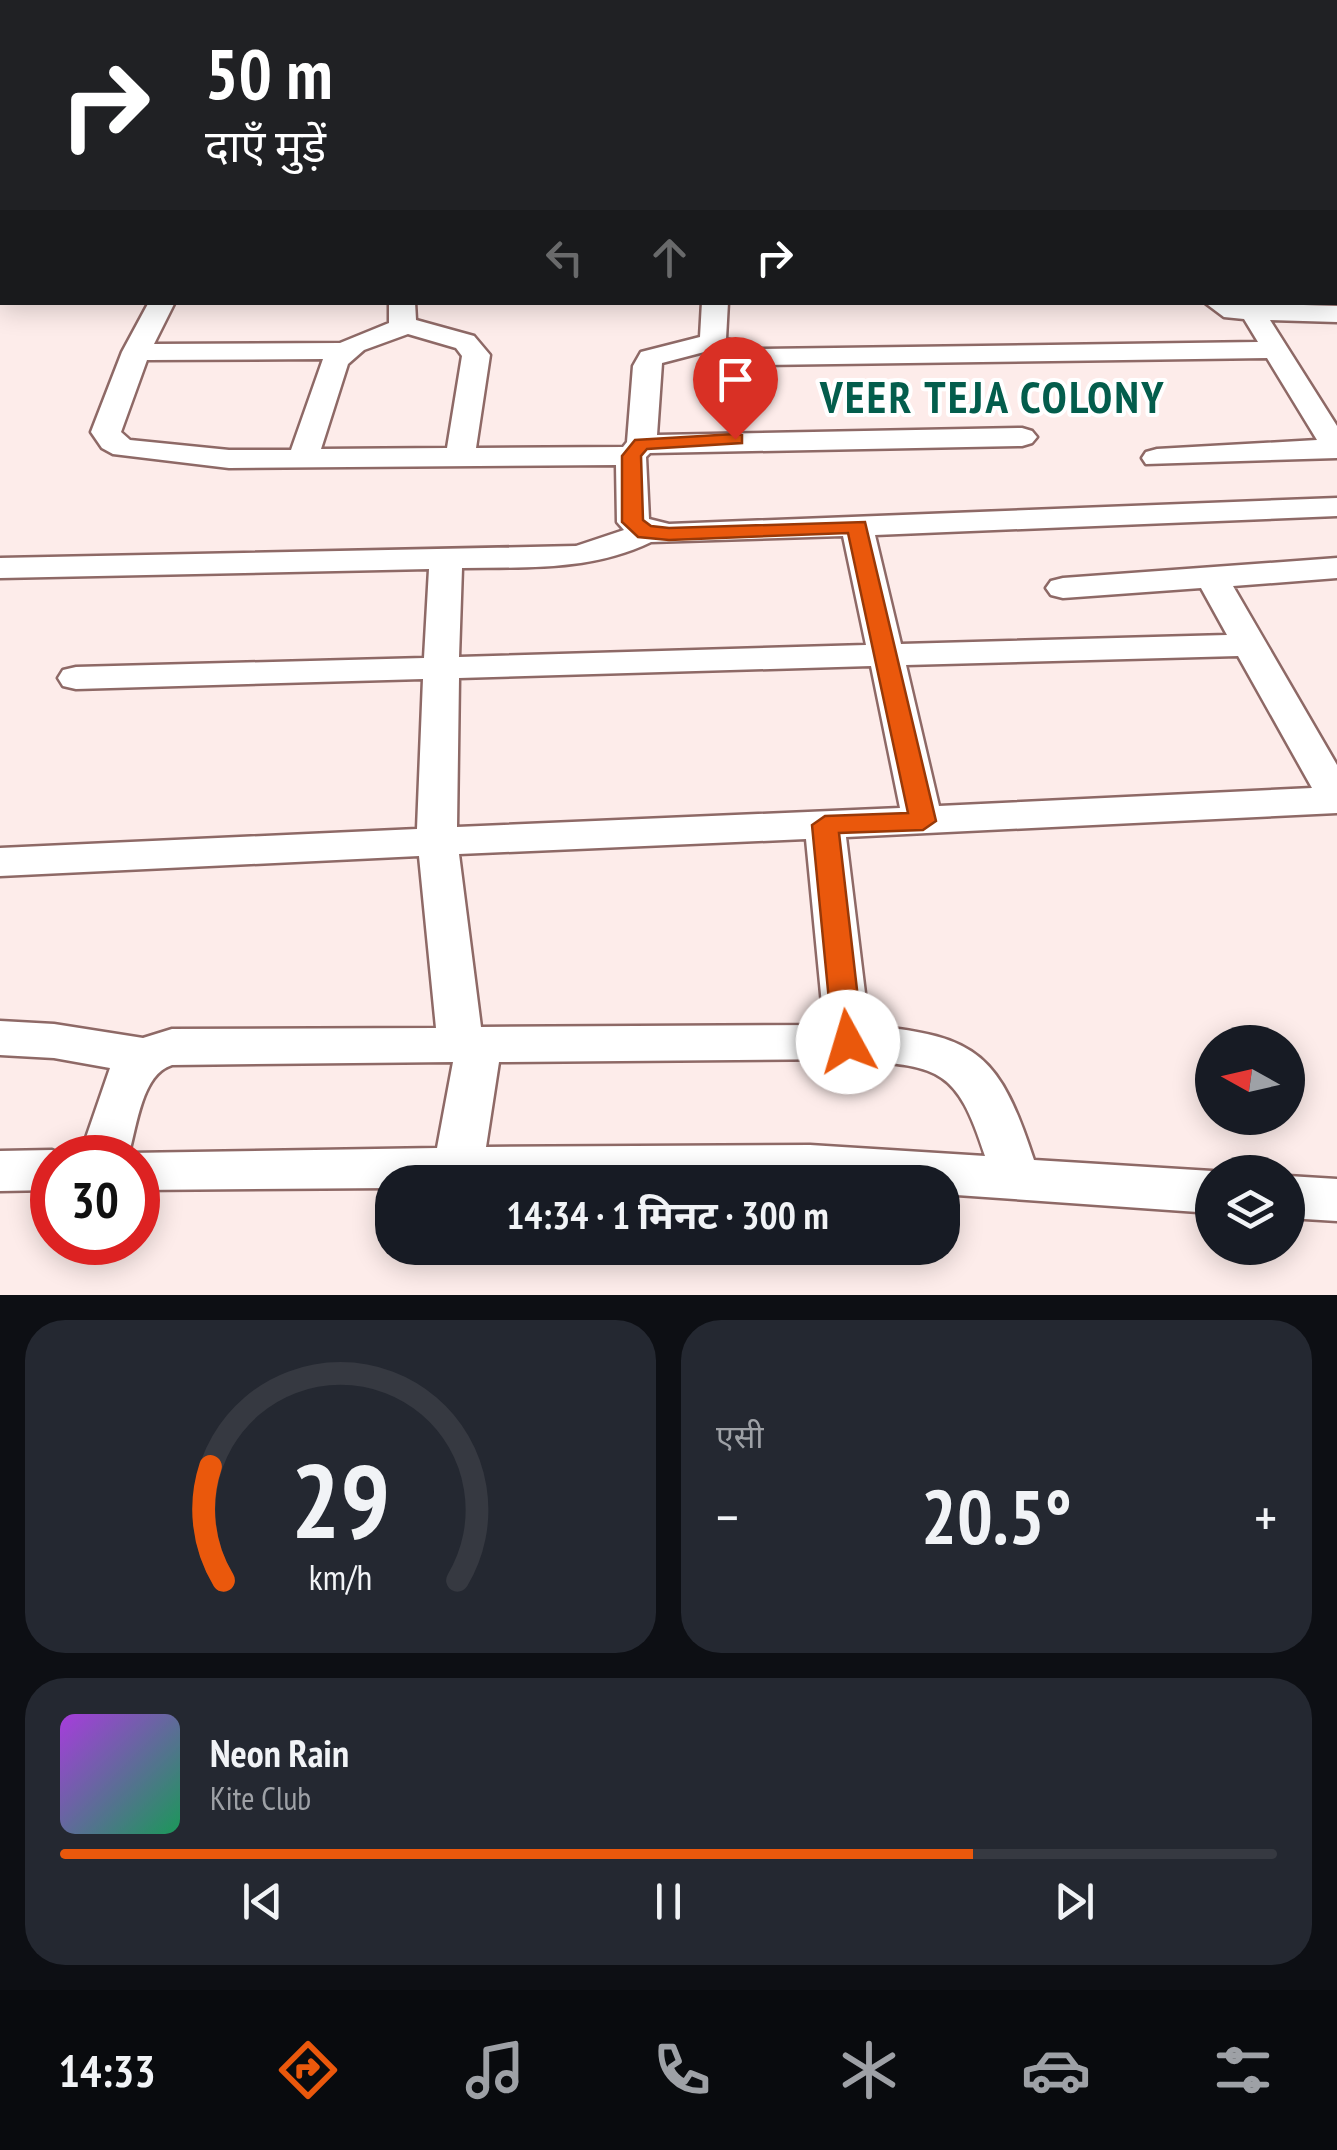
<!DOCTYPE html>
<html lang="hi">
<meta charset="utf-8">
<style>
:root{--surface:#171b24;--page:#242831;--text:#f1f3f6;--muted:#9ea1a6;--line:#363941;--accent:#ea580c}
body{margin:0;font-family:"PT Sans Narrow","Noto Sans Devanagari",sans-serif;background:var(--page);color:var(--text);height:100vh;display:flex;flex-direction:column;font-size:38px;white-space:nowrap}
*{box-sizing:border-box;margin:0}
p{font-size:32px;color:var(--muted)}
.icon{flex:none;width:55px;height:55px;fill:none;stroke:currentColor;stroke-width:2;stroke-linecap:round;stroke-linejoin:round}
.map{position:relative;height:1295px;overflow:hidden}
.sheet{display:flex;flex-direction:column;gap:25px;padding:25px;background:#0d0f14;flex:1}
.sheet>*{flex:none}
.hud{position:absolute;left:0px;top:0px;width:1338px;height:305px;box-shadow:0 5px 25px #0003;background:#202124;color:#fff;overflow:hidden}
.needle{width:65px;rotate:278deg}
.buttons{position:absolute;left:1195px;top:1025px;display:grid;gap:20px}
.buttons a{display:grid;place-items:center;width:110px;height:110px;border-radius:50%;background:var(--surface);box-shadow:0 5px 25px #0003;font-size:50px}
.speed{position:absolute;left:30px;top:1135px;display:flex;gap:20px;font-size:50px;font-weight:700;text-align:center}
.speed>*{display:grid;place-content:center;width:130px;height:130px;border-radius:50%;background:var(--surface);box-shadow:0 5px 25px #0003;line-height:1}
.speed .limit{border:15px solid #d22;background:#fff;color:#111}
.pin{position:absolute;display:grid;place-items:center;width:85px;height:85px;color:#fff;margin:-102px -42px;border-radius:50% 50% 50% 0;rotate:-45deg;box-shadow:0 0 10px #0007}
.pin .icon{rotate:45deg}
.me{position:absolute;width:110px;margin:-55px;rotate:354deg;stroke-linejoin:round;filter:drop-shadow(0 0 8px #0008)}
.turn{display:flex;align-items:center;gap:35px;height:210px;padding:0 40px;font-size:45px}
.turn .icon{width:130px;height:130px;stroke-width:2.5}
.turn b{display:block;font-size:70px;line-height:85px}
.lanes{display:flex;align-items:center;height:95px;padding:0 40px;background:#0003;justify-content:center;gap:50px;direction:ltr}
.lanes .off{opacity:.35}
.big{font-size:75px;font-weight:700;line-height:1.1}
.sheet .widget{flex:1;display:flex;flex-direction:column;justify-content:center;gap:15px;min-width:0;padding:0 35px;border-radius:40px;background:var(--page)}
.sheet .dial{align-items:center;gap:0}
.dial svg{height:260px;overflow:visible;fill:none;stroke:var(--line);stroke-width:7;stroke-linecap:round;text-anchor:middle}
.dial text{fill:var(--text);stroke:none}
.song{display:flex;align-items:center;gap:30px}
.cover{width:120px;height:120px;border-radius:15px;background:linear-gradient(135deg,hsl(280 70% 55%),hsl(150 70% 35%))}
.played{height:10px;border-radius:5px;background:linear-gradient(90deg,var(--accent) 75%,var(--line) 75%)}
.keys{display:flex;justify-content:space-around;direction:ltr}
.heat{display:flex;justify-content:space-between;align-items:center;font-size:55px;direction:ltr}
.sheet .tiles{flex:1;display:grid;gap:25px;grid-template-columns:1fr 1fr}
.widget:last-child{grid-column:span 2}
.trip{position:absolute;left:375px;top:1165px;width:585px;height:100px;border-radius:40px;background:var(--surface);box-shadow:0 5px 25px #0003;font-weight:700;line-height:100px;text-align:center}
.tabs{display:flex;height:160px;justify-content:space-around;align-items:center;background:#090b0e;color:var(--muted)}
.tabs .icon{width:70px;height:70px}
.tabs .on{color:var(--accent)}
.tabs b{font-size:45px;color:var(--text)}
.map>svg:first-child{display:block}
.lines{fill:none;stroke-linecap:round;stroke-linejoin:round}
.minor-casing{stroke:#8e6966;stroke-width:5}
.primary-casing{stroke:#b77c78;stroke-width:5}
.minor{fill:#fff;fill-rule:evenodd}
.primary{fill:#fdcbc8;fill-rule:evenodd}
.route{fill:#ea580c;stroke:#983908;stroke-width:2.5}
.labels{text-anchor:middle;stroke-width:8;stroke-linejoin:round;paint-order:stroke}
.district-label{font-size:45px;font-weight:bold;letter-spacing:2.5px;fill:#035d4c;stroke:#fff}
</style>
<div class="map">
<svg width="1337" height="1295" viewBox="0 0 1337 1295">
<rect width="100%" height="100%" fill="#fdecea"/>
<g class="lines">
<g class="minor-casing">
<path id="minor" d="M479 0H498L500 2H478Z
M1023 0H1041V2H1024Z
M1209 0H1279L1281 2H1211Z
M1336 0H1337V11L1335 2H1328Z
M0 16H2V26H0Z
M1335 28 1337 29V41L1335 40Z
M1335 79H1337V91H1335Z
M1335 152H1337V166H1335Z
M0 249H2V263H0Z
M1335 250H1337V268H1335Z
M149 302H175L154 344 340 343 389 323V302H415L416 320 474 336 490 355 476 448 623 447 627 442 633 366 641 352 700 337 702 302H728L726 339 762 349 1258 342 1244 319 1224 317 1204 302 1337 306V322L1270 320 1337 426V458L1146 464 1142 458 1146 452 1157 449 1317 440 1267 358 762 365 708 351 662 363 657 435 1022 428 1032 431 1037 437 1032 443 1022 446 650 453 646 457 649 519 669 524 1337 498V516L875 535 901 644 1227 635 1201 588 1063 598 1051 595 1046 588 1051 581 1063 578 1337 558V578L1233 586 1337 765V813L846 837 869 1026C979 1035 1000 1057 1034 1160L1212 1171 1216 1172H1212V1213L942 1194V1182H392V1188L138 1190V1158H79L110 1068 54 1058 0 1055V1021L54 1024 143 1038 172 1029 436 1028 419 856 0 876V848L417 829 423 679 76 689 63 686 58 678 63 670 76 667 424 658 429 569 0 578V558L576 546 624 530 617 522 616 465 229 468 113 454 102 448 91 432 122 352ZM408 334 456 348 462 356 447 448 321 449 348 364 364 350ZM323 359 291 450H229L130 440 121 432 147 360ZM843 536 866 645 459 657 462 568C527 567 591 571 651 542ZM1238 656 1312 788 939 806 906 665ZM871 666 900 808 457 827 459 678ZM806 839 824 1025 481 1027 459 854ZM848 1059C938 1067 956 1065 985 1156L810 1145 486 1147 499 1062ZM453 1062 437 1148 129 1153C137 1125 142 1074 172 1065Z
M52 1150 70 1158H52V1190L0 1191V1151Z
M1288 1176 1337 1179V1221L1288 1218Z"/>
</g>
<g class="primary-casing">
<path id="primary" d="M2 201V224L0 225V202Z"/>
</g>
<use href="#minor" class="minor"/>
<use href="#primary" class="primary"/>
</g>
<path class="route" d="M735 434 742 435V443L647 449 641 456 643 520 651 526 669 528 865 522 936 821 923 830 839 833 863 1042 858 1050 848 1053 838 1050 833 1042 812 825 825 816 908 813 848 533 669 540 638 537 622 522V456L635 440Z"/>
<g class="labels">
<g class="district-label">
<text x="993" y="413">VEER TEJA COLONY</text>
</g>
</g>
</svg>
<div class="buttons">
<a><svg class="needle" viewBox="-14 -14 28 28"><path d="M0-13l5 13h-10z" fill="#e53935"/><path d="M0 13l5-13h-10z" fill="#9ea1a6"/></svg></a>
<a><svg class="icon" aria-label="layers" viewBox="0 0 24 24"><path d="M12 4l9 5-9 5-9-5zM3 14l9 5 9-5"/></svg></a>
</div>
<div class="speed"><div class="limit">30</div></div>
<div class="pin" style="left:735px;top:439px;background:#d93025"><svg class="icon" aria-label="arrive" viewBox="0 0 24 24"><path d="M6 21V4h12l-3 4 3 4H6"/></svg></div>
<svg class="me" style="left:848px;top:1042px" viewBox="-20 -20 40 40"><circle r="19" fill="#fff"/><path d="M0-13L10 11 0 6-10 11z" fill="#ea580c"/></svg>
<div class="trip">14:34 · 1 मिनट · 300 m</div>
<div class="hud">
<div class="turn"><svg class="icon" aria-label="right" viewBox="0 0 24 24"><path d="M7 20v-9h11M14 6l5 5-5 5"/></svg><div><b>50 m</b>दाएँ मुड़ें</div></div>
<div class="lanes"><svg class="icon off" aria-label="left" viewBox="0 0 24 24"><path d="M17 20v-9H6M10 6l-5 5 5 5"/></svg><svg class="icon off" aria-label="ahead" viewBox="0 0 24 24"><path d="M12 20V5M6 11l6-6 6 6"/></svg><svg class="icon" aria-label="right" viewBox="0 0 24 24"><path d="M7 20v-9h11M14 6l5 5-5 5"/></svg></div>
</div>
</div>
<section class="sheet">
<div class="tiles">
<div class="widget dial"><svg viewBox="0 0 100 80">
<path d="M14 69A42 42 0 1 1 86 69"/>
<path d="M14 69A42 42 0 0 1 10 34" stroke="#ea580c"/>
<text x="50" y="56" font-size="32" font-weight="700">29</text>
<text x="50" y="72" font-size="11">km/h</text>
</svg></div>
<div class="widget"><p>एसी</p>
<div class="heat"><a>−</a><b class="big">20.5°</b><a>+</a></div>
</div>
<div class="widget">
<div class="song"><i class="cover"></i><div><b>Neon Rain</b><p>Kite Club</p></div></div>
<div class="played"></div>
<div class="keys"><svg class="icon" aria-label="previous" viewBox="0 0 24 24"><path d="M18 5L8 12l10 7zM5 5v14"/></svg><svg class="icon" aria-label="pause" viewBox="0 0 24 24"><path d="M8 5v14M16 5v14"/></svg><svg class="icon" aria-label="next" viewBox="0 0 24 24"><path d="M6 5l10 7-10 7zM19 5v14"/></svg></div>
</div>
</div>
</section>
<nav class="tabs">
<b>14:33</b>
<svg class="icon on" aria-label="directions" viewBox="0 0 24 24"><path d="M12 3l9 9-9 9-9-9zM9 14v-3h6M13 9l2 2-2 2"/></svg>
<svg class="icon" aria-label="music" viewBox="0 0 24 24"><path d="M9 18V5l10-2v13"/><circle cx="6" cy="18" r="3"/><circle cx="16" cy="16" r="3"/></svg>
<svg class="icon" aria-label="phone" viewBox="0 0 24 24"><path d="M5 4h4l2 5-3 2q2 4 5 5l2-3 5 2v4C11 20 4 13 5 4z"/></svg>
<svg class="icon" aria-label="climate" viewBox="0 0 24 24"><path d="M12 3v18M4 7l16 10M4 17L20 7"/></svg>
<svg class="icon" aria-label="car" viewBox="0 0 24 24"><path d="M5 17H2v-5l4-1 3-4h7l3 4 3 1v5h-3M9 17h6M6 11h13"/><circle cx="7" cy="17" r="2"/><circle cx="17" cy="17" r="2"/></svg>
<svg class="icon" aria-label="filters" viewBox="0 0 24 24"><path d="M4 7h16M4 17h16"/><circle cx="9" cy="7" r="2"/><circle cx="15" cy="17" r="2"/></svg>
</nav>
